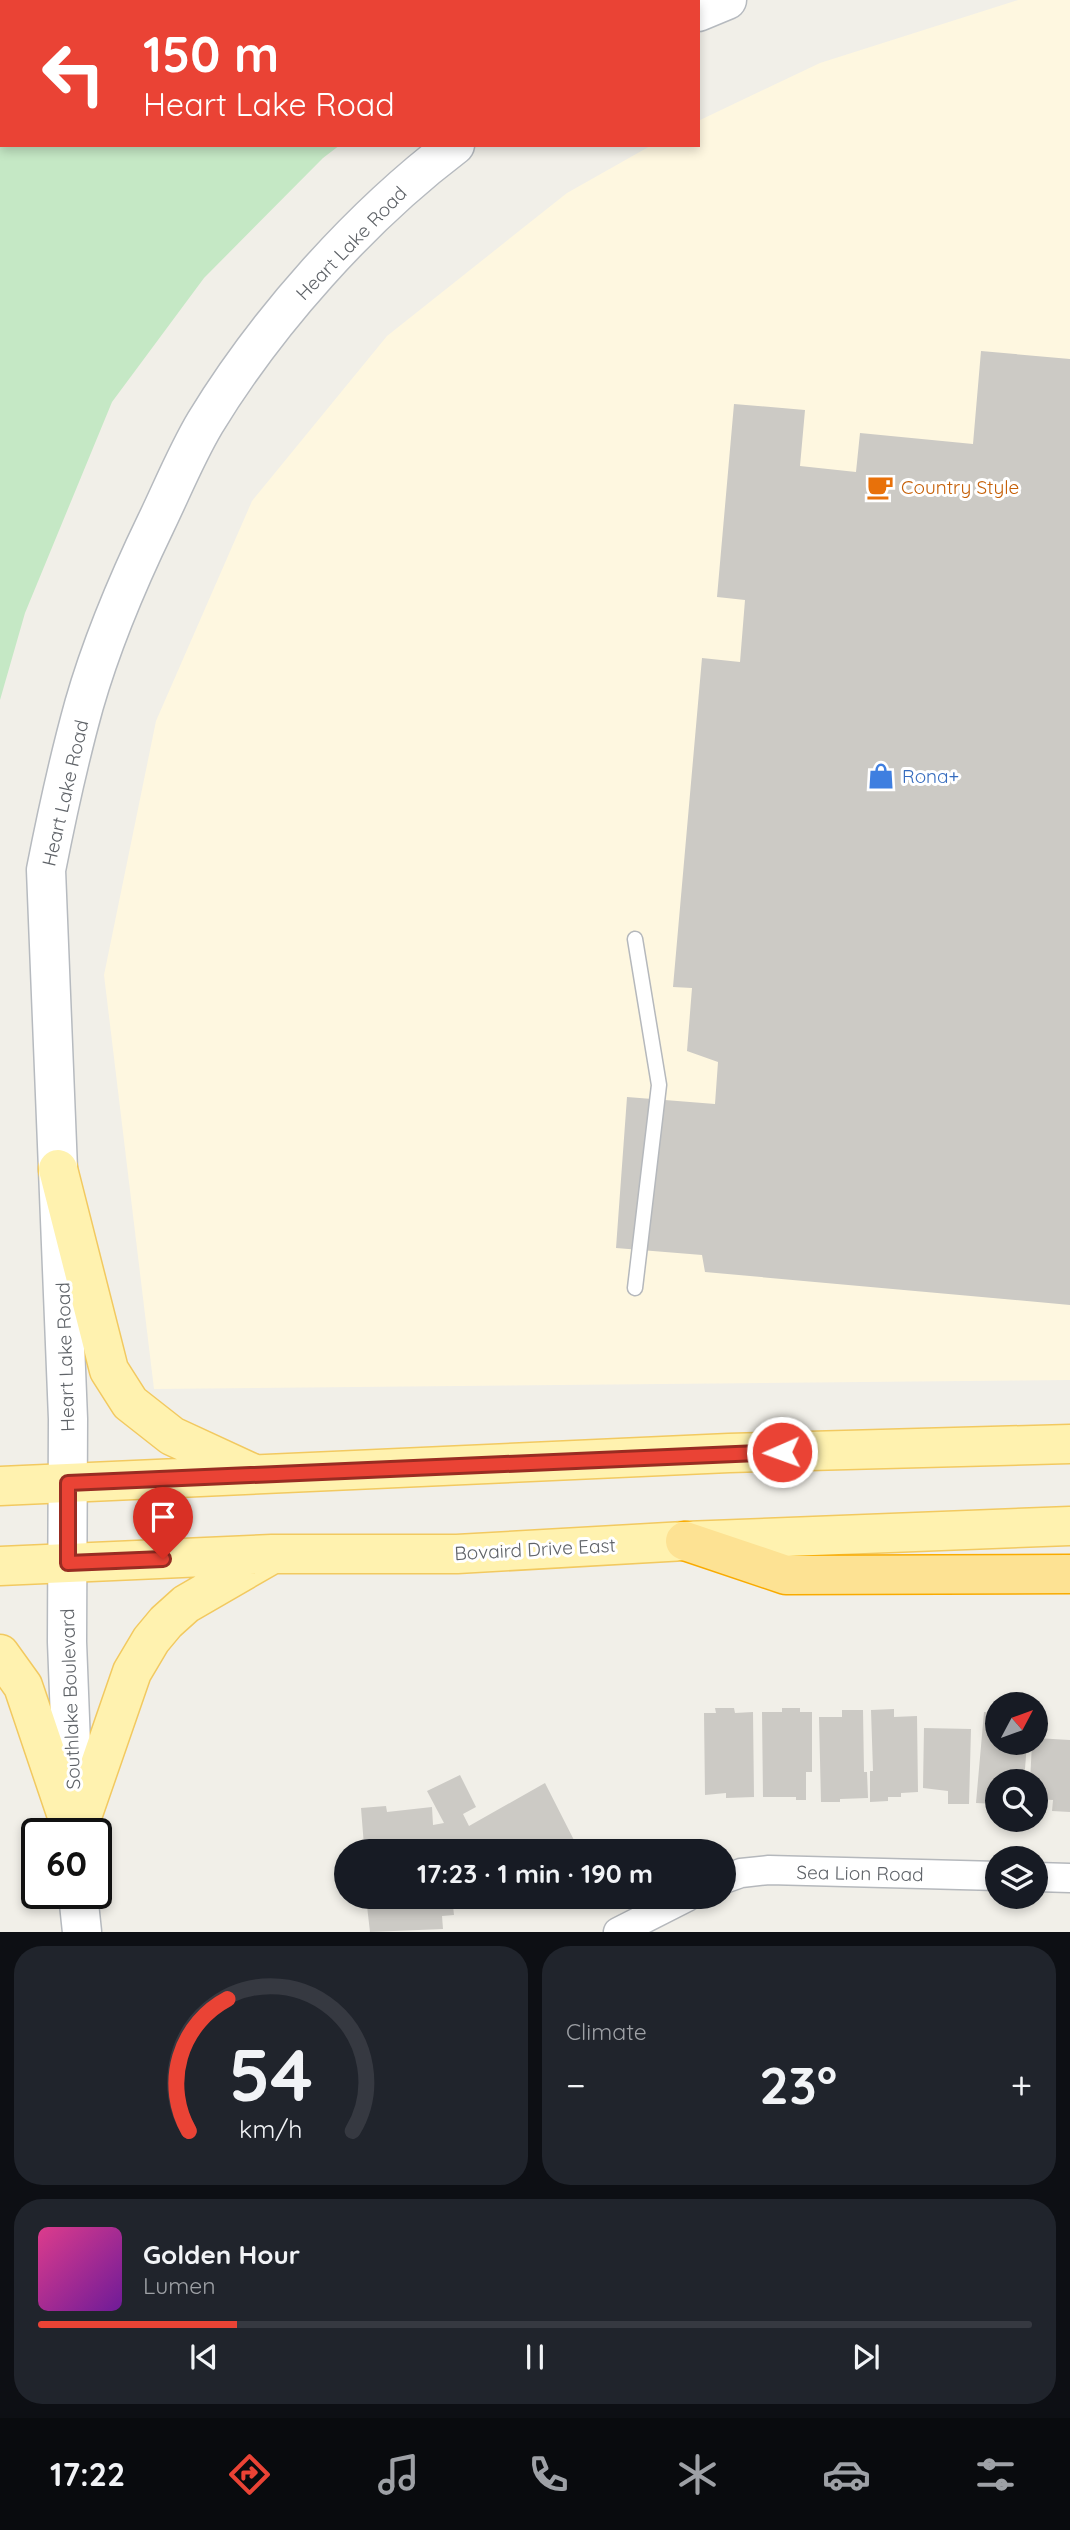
<!DOCTYPE html>
<meta charset="utf-8">
<style>
:root{--surface:#171b24;--page:#20242c;--text:#f1f3f6;--muted:#9ea1a6;--line:#363941;--accent:#ea4335}
body{margin:0;font-family:Quicksand,sans-serif;background:var(--page);color:var(--text);height:100vh;display:flex;flex-direction:column;font-size:26px;white-space:nowrap}
*{box-sizing:border-box;margin:0}
p{font-size:23px;color:var(--muted)}
.icon{flex:none;width:38px;height:38px;fill:none;stroke:currentColor;stroke-width:2;stroke-linecap:round;stroke-linejoin:round}
.map{position:relative;height:1932px;overflow:hidden}
.panel{display:flex;flex-direction:column;gap:14px;padding:14px;background:#0d0f14;flex:1}
.panel>*{flex:none}
.hud{position:absolute;left:0px;top:0px;width:700px;height:147px;box-shadow:0 4px 10px #0003;background:#ea4335;color:#fff;overflow:hidden}
.needle{width:46px;rotate:49deg}
.fabs{position:absolute;left:985px;top:1692px;display:grid;gap:14px}
.fabs a{display:grid;place-items:center;width:63px;height:63px;border-radius:50%;background:var(--surface);box-shadow:0 4px 10px #0003;font-size:35px}
.speed{position:absolute;left:21px;top:1818px;display:flex;gap:14px;font-size:35px;font-weight:700;text-align:center}
.speed>*{display:grid;place-content:center;width:91px;height:91px;border-radius:50%;background:var(--surface);box-shadow:0 4px 10px #0003;line-height:1}
.speed .limit{border:4px solid #111;border-radius:10px;background:#fff;color:#111}
.pin{position:absolute;display:grid;place-items:center;width:60px;height:60px;color:#fff;margin:-72px -30px;border-radius:50% 50% 50% 0;rotate:-45deg;box-shadow:0 0 7px #0007}
.pin .icon{rotate:45deg}
.me{position:absolute;width:77px;margin:-38px;rotate:268deg;stroke-linejoin:round;filter:drop-shadow(0 0 5px #0008)}
.turn{display:flex;align-items:center;gap:24px;height:147px;padding:0 28px;font-size:32px}
.turn .icon{width:91px;height:91px;stroke-width:2.5}
.turn b{display:block;font-size:49px;line-height:60px}
.big{font-size:52px;font-weight:700;line-height:1.1}
.panel .widget{flex:1;display:flex;flex-direction:column;justify-content:center;gap:10px;min-width:0;padding:0 24px;border-radius:28px;background:var(--page)}
.panel .dial{align-items:center;gap:0}
.dial svg{height:182px;overflow:visible;fill:none;stroke:var(--line);stroke-width:7;stroke-linecap:round;text-anchor:middle}
.dial text{fill:var(--text);stroke:none}
.song{display:flex;align-items:center;gap:21px}
.cover{width:84px;height:84px;border-radius:10px;background:linear-gradient(135deg,hsl(330 70% 55%),hsl(280 70% 35%))}
.played{height:7px;border-radius:4px;background:linear-gradient(90deg,var(--accent) 20%,var(--line) 20%)}
.keys{display:flex;justify-content:space-around;direction:ltr}
.heat{display:flex;justify-content:space-between;align-items:center;font-size:38px;direction:ltr}
.panel .tiles{flex:1;display:grid;gap:14px;grid-template-columns:1fr 1fr}
.widget:last-child{grid-column:span 2}
.trip{position:absolute;left:334px;top:1839px;width:402px;height:70px;border-radius:35px;background:var(--surface);box-shadow:0 4px 10px #0003;font-weight:700;line-height:70px;text-align:center}
.tab-bar{display:flex;height:112px;justify-content:space-around;align-items:center;background:#090b0e;color:var(--muted)}
.tab-bar .icon{width:49px;height:49px}
.tab-bar .active{color:var(--accent)}
.tab-bar b{font-size:32px;color:var(--text)}
.map>svg:first-child{display:block}
.commercial{fill:#fef7e0}
.green{fill:#c5e8c5}
.building{fill:#cccac5}
.lines{fill:none;stroke-linecap:round;stroke-linejoin:round}
.lane-casing{stroke:#b5b8bc;stroke-width:17}
.street-casing{stroke:#b5b8bc;stroke-width:31}
.secondary-casing{stroke:#b6babf;stroke-width:41}
.primary-casing{stroke:#f2c960;stroke-width:41}
.highway-casing{stroke:#f9ab00;stroke-width:41}
.lane{stroke:#fff;stroke-width:14}
.street{stroke:#fff;stroke-width:28}
.secondary{stroke:#fff;stroke-width:38}
.primary{stroke:#fff2af;stroke-width:38}
.highway{stroke:#fde293;stroke-width:38}
.route-casing{stroke:#982c22;stroke-width:18}
.route{stroke:#ea4335;stroke-width:12}
.labels{text-anchor:middle;stroke-width:6;stroke-linejoin:round;paint-order:stroke}
.street-label{font-size:19px;fill:#5f6368;stroke:#fff}
.food-label{font-size:19px;fill:#c56008;stroke:#fff;text-anchor:start}
.shop-label{font-size:19px;fill:#366cbe;stroke:#fff;text-anchor:start}
</style>
<div class="map">
<svg width="1070" height="1932" viewBox="0 0 1070 1932">
<rect width="100%" height="100%" fill="#f1efe8"/>
<path class="commercial" d="M1018 0H1070V1380L154 1389 104 975 156 721 252 501 387 336 567 193 652 145H698V121L820 63Z"/>
<path class="green" d="M0 0H547L2 2V145H340L323 158 204 278 112 402 25 613 0 700Z"/>
<path class="building" d="M981 351 1070 359V1305L705 1272 702 1255 616 1248 627 1097 715 1104 718 1062 687 1051 692 988 673 987 702 658 740 662 745 600 717 597 734 404 805 410 800 466 856 472 860 433 973 444Z
M715 1708H734L735 1713 753 1712 754 1797 726 1798V1793L705 1795 704 1713H716Z
M782 1708H800V1712H812V1772H806V1800H796V1797H763L762 1712H782Z
M894 1709V1717L917 1716 918 1792 901 1793V1797H888V1801L870 1802V1771H873L871 1710Z
M842 1710H863L864 1772H867L868 1798 840 1799V1802H821L819 1717H842Z
M984 1712 998 1713V1743H1027L1024 1782H998L996 1804 976 1803Z
M924 1728 971 1729 969 1804H948V1791L923 1788Z
M1036 1738 1070 1740V1812L1052 1811 1053 1800 1036 1799V1782H1030L1032 1743H1036Z
M460 1775 476 1807 463 1814 469 1826 545 1783 577 1846H575L577 1852H374L373 1845 364 1846 361 1808 386 1806 387 1812 432 1807 433 1825 444 1823 427 1791Z
M379 1897H452L454 1915 442 1916 443 1929 370 1932 367 1906 379 1905Z"/>
<g class="lines">
<g class="lane-casing">
<path id="lane" d="M635 939 659 1085 635 1288"/>
</g>
<g class="street-casing">
<path id="street" d="M1036 1877 1070 1878
M724 1879 741 1873 769 1870 998 1876
M618 1932 687 1897"/>
</g>
<g class="secondary-casing">
<path id="secondary" d="M698 12 727 0
M74 1821 67 1642 68 1419 46 870C57 814 69 759 84 705 102 642 128 581 156 523 172 490 186 455 205 423 267 321 360 217 455 145
M78 1894 82 1932"/>
</g>
<g class="primary-casing">
<path id="primary" d="M58 1169 109 1370 130 1403 172 1436 252 1473
M0 1486 729 1453 1070 1444
M0 1566 272 1554H457L685 1541 1070 1526
M0 1654 23 1686 73 1834
M76 1834 132 1672 151 1640 166 1622 186 1604 269 1556"/>
</g>
<g class="highway-casing">
<path id="highway" d="M685 1541 786 1575 1070 1574"/>
</g>
<use href="#lane" class="lane"/>
<use href="#street" class="street"/>
<use href="#secondary" class="secondary"/>
<use href="#primary" class="primary"/>
<use href="#highway" class="highway"/>
</g>
<g class="lines">
<g class="route-casing">
<path id="route" d="M163 1559 68 1563V1483L782 1452"/>
</g>
<use href="#route" class="route"/>
</g>
<defs>
<g id="cafe-bare" transform="scale(2.1)"><path d="M-5.5-4.5H6V0H3Q3 3.5 0 3.5H-2.5Q-5.5 3.5-5.5 0ZM3-3.2v2h1.7v-2ZM-6 4.5H4V6H-6Z" fill="#e8710a" stroke="#fff" stroke-width="2.5" paint-order="stroke"/></g>
<g id="shop-bare" transform="scale(2.1)"><path d="M-5-2.5h2.3a2.7 3.5 0 0 1 5.4 0H5L5.5 6h-11ZM-1.5-2.5h3a1.5 2.3 0 0 0-3 0Z" fill="#3f7fe0" stroke="#fff" stroke-width="2.5" paint-order="stroke"/></g>
</defs>
<g fill-rule="evenodd">
<use href="#cafe-bare" x="880" y="487"/>
<use href="#shop-bare" x="881" y="776"/>
</g>
<g class="labels">
<g class="street-label">
<text transform="translate(351 243) rotate(-46)" y="7">Heart Lake Road</text>
<text transform="translate(65 793) rotate(-77)" y="7">Heart Lake Road</text>
<text transform="translate(65 1357) rotate(-92)" y="7">Heart Lake Road</text>
<text transform="translate(535 1549) rotate(-3)" y="7">Bovaird Drive East</text>
<text transform="translate(70 1699) rotate(-92)" y="7">Southlake Boulevard</text>
<text transform="translate(860 1873) rotate(1)" y="7">Sea Lion Road</text>
</g>
<g class="food-label">
<text x="901" y="494">Country Style</text>
</g>
<g class="shop-label">
<text x="902" y="783">Rona+</text>
</g>
</g>
</svg>
<div class="fabs">
<a><svg class="needle" viewBox="-14 -14 28 28"><path d="M0-13l5 13h-10z" fill="#e53935"/><path d="M0 13l5-13h-10z" fill="#9ea1a6"/></svg></a>
<a><svg class="icon" aria-label="search" viewBox="0 0 24 24"><circle cx="10" cy="10" r="6"/><path d="M15 15l6 6"/></svg></a>
<a><svg class="icon" aria-label="layers" viewBox="0 0 24 24"><path d="M12 4l9 5-9 5-9-5zM3 14l9 5 9-5"/></svg></a>
</div>
<div class="speed"><div class="limit">60</div></div>
<div class="pin" style="left:163px;top:1559px;background:#d93025"><svg class="icon" aria-label="arrive" viewBox="0 0 24 24"><path d="M6 21V4h12l-3 4 3 4H6"/></svg></div>
<svg class="me" style="left:782px;top:1452px" viewBox="-20 -20 40 40"><circle r="17" fill="#ea4335" stroke="#fff" stroke-width="3"/><path d="M0-11L8 9 0 5-8 9z" fill="#fff"/></svg>
<div class="trip">17:23 · 1 min · 190 m</div>
<div class="hud">
<div class="turn"><svg class="icon" aria-label="left" viewBox="0 0 24 24"><path d="M17 20v-9H6M10 6l-5 5 5 5"/></svg><div><b>150 m</b>Heart Lake Road</div></div>
</div>
</div>
<section class="panel">
<div class="tiles">
<div class="widget dial"><svg viewBox="0 0 100 80">
<path d="M14 69A42 42 0 1 1 86 69"/>
<path d="M14 69A42 42 0 0 1 31 11" stroke="#ea4335"/>
<text x="50" y="56" font-size="32" font-weight="700">54</text>
<text x="50" y="72" font-size="11">km/h</text>
</svg></div>
<div class="widget"><p>Climate</p>
<div class="heat"><a>−</a><b class="big">23°</b><a>+</a></div>
</div>
<div class="widget">
<div class="song"><i class="cover"></i><div><b>Golden Hour</b><p>Lumen</p></div></div>
<div class="played"></div>
<div class="keys"><svg class="icon" aria-label="previous" viewBox="0 0 24 24"><path d="M18 5L8 12l10 7zM5 5v14"/></svg><svg class="icon" aria-label="pause" viewBox="0 0 24 24"><path d="M8 5v14M16 5v14"/></svg><svg class="icon" aria-label="next" viewBox="0 0 24 24"><path d="M6 5l10 7-10 7zM19 5v14"/></svg></div>
</div>
</div>
</section>
<nav class="tab-bar">
<b>17:22</b>
<svg class="icon active" aria-label="directions" viewBox="0 0 24 24"><path d="M12 3l9 9-9 9-9-9zM9 14v-3h6M13 9l2 2-2 2"/></svg>
<svg class="icon" aria-label="music" viewBox="0 0 24 24"><path d="M9 18V5l10-2v13"/><circle cx="6" cy="18" r="3"/><circle cx="16" cy="16" r="3"/></svg>
<svg class="icon" aria-label="phone" viewBox="0 0 24 24"><path d="M5 4h4l2 5-3 2q2 4 5 5l2-3 5 2v4C11 20 4 13 5 4z"/></svg>
<svg class="icon" aria-label="climate" viewBox="0 0 24 24"><path d="M12 3v18M4 7l16 10M4 17L20 7"/></svg>
<svg class="icon" aria-label="car" viewBox="0 0 24 24"><path d="M5 17H2v-5l4-1 3-4h7l3 4 3 1v5h-3M9 17h6M6 11h13"/><circle cx="7" cy="17" r="2"/><circle cx="17" cy="17" r="2"/></svg>
<svg class="icon" aria-label="filters" viewBox="0 0 24 24"><path d="M4 7h16M4 17h16"/><circle cx="9" cy="7" r="2"/><circle cx="15" cy="17" r="2"/></svg>
</nav>
